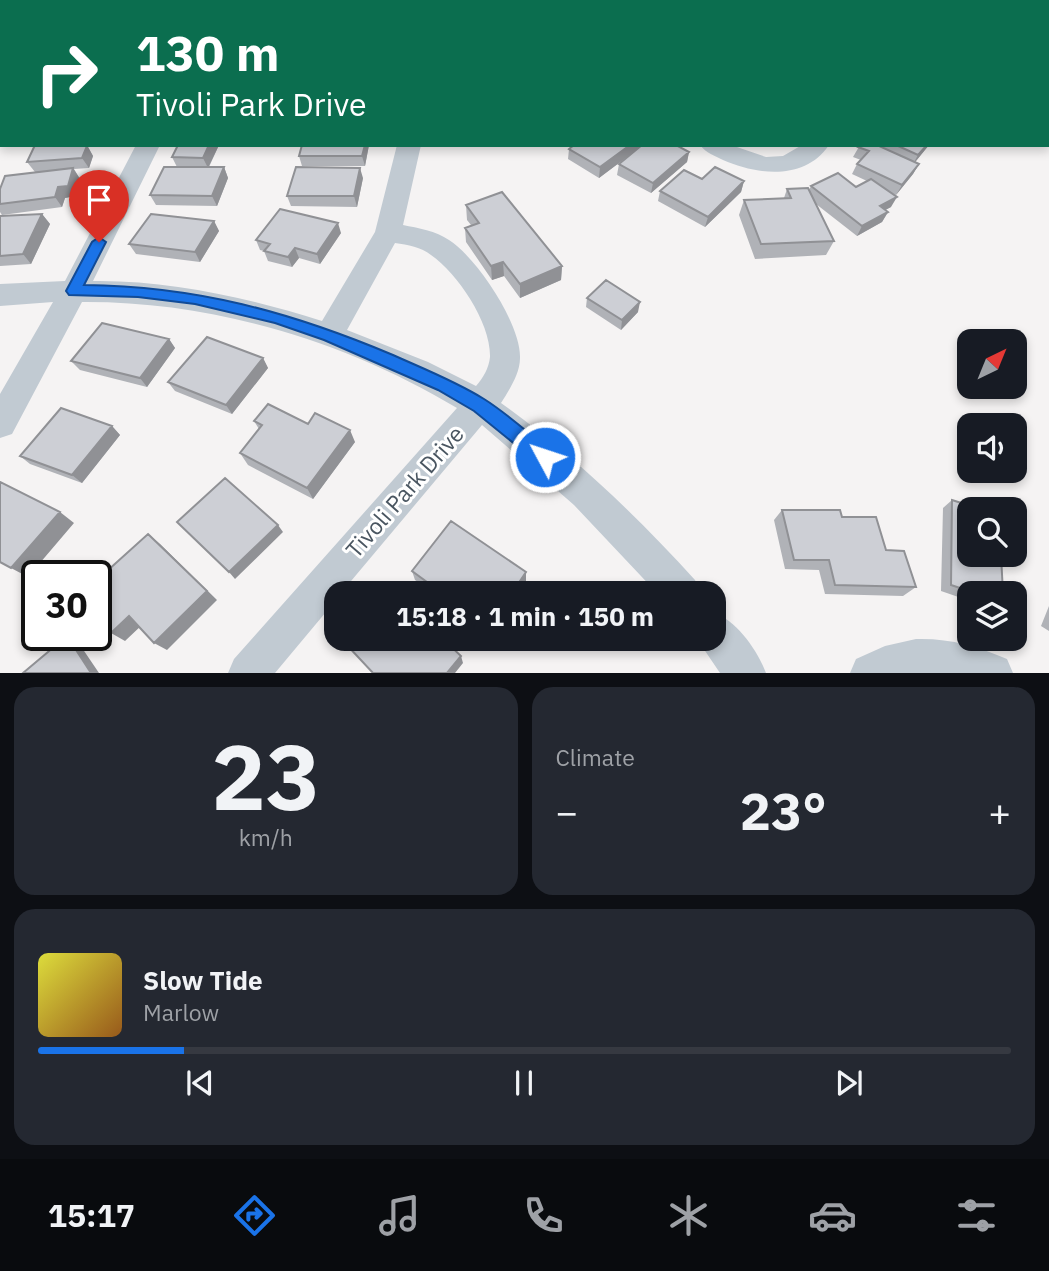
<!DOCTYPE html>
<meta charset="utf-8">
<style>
:root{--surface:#171b24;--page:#242831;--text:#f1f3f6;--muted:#9ea1a6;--line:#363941;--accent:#1a73e8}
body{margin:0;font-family:"IBM Plex Sans",sans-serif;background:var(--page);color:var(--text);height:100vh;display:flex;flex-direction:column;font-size:26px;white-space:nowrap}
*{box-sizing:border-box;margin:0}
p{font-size:23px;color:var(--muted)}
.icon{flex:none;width:38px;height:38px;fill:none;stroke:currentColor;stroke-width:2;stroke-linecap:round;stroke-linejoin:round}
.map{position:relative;height:673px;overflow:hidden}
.side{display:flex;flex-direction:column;gap:14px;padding:14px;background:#0d0f14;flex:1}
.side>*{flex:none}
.hud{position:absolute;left:0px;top:0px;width:1050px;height:147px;box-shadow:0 4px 10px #0003;background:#0b6e4f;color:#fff;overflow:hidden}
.needle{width:46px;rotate:43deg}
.fabs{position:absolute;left:957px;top:329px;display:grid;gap:14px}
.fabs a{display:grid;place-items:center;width:70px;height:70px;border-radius:14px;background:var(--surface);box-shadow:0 4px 10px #0003;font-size:35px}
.speed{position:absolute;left:21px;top:560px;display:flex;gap:14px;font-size:35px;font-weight:700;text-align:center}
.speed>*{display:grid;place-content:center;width:91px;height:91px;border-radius:50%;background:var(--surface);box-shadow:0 4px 10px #0003;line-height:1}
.speed .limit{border:4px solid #111;border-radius:10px;background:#fff;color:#111}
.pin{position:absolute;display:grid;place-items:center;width:60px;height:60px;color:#fff;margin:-72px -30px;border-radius:50% 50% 50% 0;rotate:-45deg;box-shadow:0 0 7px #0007}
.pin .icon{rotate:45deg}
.me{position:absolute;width:77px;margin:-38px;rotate:310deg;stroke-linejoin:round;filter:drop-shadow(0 0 5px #0008)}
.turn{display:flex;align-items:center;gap:24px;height:147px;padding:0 21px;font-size:32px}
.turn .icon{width:91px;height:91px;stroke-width:2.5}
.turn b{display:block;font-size:49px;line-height:60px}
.big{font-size:52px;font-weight:700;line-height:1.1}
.side .widget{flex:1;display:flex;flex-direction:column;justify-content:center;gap:10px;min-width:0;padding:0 24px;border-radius:21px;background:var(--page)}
.side .dial{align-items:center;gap:0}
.dial b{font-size:91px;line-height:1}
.song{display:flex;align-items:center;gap:21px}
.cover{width:84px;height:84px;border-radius:10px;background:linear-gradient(135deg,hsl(60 70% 55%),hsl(30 70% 35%))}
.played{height:7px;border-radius:4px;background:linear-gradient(90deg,var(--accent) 15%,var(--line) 15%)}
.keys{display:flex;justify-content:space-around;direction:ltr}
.heat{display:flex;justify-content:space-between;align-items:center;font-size:38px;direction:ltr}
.side .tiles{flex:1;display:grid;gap:14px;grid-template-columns:1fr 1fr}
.widget:last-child{grid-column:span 2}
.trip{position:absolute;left:324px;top:581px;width:402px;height:70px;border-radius:21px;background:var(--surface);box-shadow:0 4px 10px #0003;font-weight:700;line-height:70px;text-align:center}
.tab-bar{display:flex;height:112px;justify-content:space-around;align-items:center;background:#090b0e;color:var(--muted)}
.tab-bar .icon{width:49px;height:49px}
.tab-bar .on{color:var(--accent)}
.tab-bar b{font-size:32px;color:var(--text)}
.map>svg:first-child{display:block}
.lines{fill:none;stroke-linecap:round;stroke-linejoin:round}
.minor{fill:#c1cad2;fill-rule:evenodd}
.wall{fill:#b0b2b7}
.shaded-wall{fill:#909195}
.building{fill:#cdcfd5;stroke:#909195;stroke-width:2}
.route{fill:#1a73e8;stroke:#114b97;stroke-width:2}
.labels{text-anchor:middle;stroke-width:6;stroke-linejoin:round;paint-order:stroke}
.near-street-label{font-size:23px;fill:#4a5661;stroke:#fff}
</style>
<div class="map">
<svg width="1049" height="673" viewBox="0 0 1049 673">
<rect width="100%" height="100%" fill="#f5f3f3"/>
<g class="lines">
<path class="minor" d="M153 0H174L175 2H154Z
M428 0H449L427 2Z
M960 0H979L959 2Z
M0 60H2L0 73Z
M136 145H160L93 281C171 280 248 298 322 321L375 232 397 145H421L403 225C418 228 436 231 449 240 477 258 521 324 520 358 520 374 509 390 501 403 572 454 636 515 695 580L701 593H657L574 505 482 425 341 593H336V600L275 673H228L234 659 457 408C346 341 212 301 82 302L12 434 0 438V394L53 302 0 306V284L65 281ZM395 243C408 245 421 247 431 255 458 274 491 323 490 357 489 368 483 378 476 386L428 362 347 330Z
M700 145H731L766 157 783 156 802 145H829C805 181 757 175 723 160 715 156 706 153 700 145Z
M714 612C737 622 757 649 766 673H720L697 639H714Z
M916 639C949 638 977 646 1007 659L1013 673H850L856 659 885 646Z"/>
</g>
<path class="wall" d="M23 0H78V1L25 2Z
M367 0H392L388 2H370Z
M478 0H530L527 2 518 1 516 2H478Z
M608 0H663L668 2H612Z
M731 0H796L795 2H727Z
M1005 0H1049V8L1048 9V2H1004Z
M0 14H2V39H0Z
M0 72H2V103H0Z
M35 145H89L88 147 93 156 89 168 74 169 80 179 75 196 65 198 62 207 2 215 0 212V189L35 172 27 162Z
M219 145 209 167H224L228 178 217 206 156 205 150 195 177 167 172 157Z
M302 145H369L365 166H302L299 156Z
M574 145H676L689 152 687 162 651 193 617 175 619 164 640 147 599 178 568 159 569 149Z
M860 145H929L915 162 919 164 913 174 896 195 889 192 891 207 885 210 888 212 882 222 857 236 816 204 834 241 826 255 755 259 739 215 744 200 784 198 787 189 809 190 811 186 856 187 867 181 852 174 857 164 861 160 853 157Z
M363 178 357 207 291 206 287 196Z
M702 179 744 181 741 192 705 227 658 201 660 191Z
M466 205 562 266 561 280 520 298 504 276 492 280 466 242 465 228 471 225 467 220Z
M42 214 50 224 31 264 0 266V216Z
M214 221 219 231 200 262 136 254 129 244Z
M341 233 320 264 299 258 292 267 268 261 264 251 260 250 256 240Z
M587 298 638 312 621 330 586 307Z
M169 339 175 348 147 387 80 370 71 361Z
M263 358 268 368 232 414 175 391 168 382Z
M254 421 308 424 355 442 313 499 248 465 240 453 259 429Z
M112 426 120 435 82 483 30 464 20 456Z
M952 500 1003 593H970V601L941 591 943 508Z
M782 510 842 517 886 550 916 587 903 596 825 594 819 570 785 569 774 520Z
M412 571 526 582 518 593H434L415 580Z
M1049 606V631L1041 626Z"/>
<path class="shaded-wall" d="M53 0H78V1L50 2Z
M377 0H392L388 2H378Z
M501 0H518V1L516 2H498Z
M2 114V135L0 138V116Z
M78 145H89L88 147 93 156 89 168 82 158Z
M209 145H219L208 168 203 158Z
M365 145H369L365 166 362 156Z
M630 145H643L599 178 600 167Z
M927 145H929L912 166 918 155Z
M689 152 687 162 651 193 653 183Z
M919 164 913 174 896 195 902 185Z
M224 167 228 178 217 206 212 196Z
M73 168 80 179 75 196 65 198 62 207 55 197 58 187Z
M360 168 363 178 357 207 354 196Z
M744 181 741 192 705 227 708 217Z
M897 197 891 207 874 216 880 206Z
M888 212 882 222 857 236 862 226Z
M42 214 50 224 31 264 23 254Z
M214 221 219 231 200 262 195 252Z
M338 223 341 233 320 264 317 254Z
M295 248 299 258 292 267 288 257Z
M503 262 504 276 492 280 491 266Z
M562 266 561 280 520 298V284Z
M640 302 638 312 621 330 622 320Z
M169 339 175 348 147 387 140 378Z
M263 358 268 368 232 414 226 405Z
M112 426 120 435 82 483 72 475Z
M350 430 355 442 313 499 307 488Z
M60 512 74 523 28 577 11 568Z
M278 525 283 532 235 579 229 572Z
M148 534 160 544 217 600 167 650 154 643Z
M526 572V582L518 593H512Z
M129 616 143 624 125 641 111 633Z
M67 636 78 642 99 673H91Z
M461 656 463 663 455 673H447Z"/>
<path class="building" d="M36 0H53L50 2H40Z
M230 0H270L272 2H232Z
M299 0H345L347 2H293Z
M531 0H562L566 2H528Z
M635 0H663L668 2H632Z
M731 0H763L767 2H727Z
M779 0H795L793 2H784Z
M855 0H895L900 2H853Z
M905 0H921L919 2H910Z
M1008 0H1025L1030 2H1013Z
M0 14H2V29H0Z
M0 72H2V92H0Z
M35 145H78L77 146H87L82 158 27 162Z
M178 145H209L203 158 172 157Z
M302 145H365L362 156H299Z
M574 145H630L600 167 569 149Z
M642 145H676L689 152 653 183 619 164Z
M860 145H877L919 164 902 185 857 164 869 151 858 147Z
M896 145H927L918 155Z
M164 167H224L212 196 150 195Z
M296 167 360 168 354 196H287Z
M715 167 744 181 708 217 660 191 684 170 702 179Z
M73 168 68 186 58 187 55 197 0 204V189L5 176Z
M838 173 856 187 871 179 897 197 880 206 888 212 862 226 811 186Z
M808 188 834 241 761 244 744 200 791 198 787 189Z
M502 192 562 266 520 284 503 262 491 266 465 228 479 223 466 205Z
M280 209 338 223 317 254 295 248 288 257 264 251 270 244 256 240Z
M42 214 23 254 0 256V216Z
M151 214 214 221 195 252 129 244Z
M606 280 640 302 622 320 587 298Z
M102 323 169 339 140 378 71 361Z
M207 337 263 358 226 405 168 382Z
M268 404 308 424 315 413 350 430 307 488 240 453 262 425 254 421Z
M61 408 112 426 72 475 20 456Z
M225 478 278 525 229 572 177 522Z
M0 482 60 512 11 568 0 562Z
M952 500 980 509H970V555H1001L1003 593H975L951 585Z
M782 510H840L842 517H876L886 550 904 551 916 587 835 585 829 560H794Z
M451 521 526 572 512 593H442L412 571Z
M148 534 207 591 154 643 129 616 111 633 96 617V612L108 601 96 588V581Z
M67 636 91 673H23Z
M350 639H443L461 656 447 673H373L345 643Z"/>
<path class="route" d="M99 237 106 242 84 285C196 286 291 312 393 355 424 369 455 381 484 399 508 414 529 434 551 451L554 457 551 463H538L474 411 438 390 324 340 275 323 195 304 138 297 69 295 66 291 92 242Z"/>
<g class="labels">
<g class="near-street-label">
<text transform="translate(405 492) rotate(-49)" y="8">Tivoli Park Drive</text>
</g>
</g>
</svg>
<div class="fabs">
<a><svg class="needle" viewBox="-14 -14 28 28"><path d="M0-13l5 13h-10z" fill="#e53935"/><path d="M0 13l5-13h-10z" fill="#9ea1a6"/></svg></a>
<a><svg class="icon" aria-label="sound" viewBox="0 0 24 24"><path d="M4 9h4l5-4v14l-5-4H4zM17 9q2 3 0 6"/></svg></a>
<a><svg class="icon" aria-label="search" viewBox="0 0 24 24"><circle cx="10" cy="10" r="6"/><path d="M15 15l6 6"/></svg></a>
<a><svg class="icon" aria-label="layers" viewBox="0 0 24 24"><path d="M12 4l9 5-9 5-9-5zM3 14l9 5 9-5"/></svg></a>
</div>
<div class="speed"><div class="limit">30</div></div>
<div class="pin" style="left:99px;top:242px;background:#d93025"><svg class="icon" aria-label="arrive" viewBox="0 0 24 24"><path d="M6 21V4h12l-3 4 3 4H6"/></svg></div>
<svg class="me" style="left:545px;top:457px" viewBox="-20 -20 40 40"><circle r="17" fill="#1a73e8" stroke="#fff" stroke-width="3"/><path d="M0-11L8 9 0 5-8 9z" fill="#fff"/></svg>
<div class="trip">15:18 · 1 min · 150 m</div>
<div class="hud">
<div class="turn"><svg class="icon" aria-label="right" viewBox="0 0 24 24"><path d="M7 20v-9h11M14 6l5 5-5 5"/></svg><div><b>130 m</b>Tivoli Park Drive</div></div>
</div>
</div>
<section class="side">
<div class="tiles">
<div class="widget dial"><b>23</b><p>km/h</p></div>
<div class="widget"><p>Climate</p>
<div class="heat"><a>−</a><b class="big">23°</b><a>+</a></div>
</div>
<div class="widget">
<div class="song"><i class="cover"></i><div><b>Slow Tide</b><p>Marlow</p></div></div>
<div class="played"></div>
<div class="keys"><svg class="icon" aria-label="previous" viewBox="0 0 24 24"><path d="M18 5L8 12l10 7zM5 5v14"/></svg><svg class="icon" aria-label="pause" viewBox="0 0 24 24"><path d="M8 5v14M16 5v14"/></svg><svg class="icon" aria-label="next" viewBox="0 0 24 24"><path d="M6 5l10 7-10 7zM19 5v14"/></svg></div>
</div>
</div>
</section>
<nav class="tab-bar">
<b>15:17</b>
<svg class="icon on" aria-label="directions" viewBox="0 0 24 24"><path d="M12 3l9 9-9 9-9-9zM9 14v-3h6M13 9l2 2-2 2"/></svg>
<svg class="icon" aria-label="music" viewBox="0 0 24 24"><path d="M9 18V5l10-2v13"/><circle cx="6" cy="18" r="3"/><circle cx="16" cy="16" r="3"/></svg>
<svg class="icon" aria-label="phone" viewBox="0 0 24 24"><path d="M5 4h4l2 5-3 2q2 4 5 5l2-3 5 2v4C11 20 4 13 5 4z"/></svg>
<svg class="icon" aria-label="climate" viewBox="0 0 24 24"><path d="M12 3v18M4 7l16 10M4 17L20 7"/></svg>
<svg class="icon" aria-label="car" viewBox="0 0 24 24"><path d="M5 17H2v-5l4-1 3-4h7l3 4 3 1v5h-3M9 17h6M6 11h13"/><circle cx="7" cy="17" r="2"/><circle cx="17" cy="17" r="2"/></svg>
<svg class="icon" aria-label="filters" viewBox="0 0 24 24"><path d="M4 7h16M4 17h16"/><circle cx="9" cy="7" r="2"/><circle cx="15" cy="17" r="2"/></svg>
</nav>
